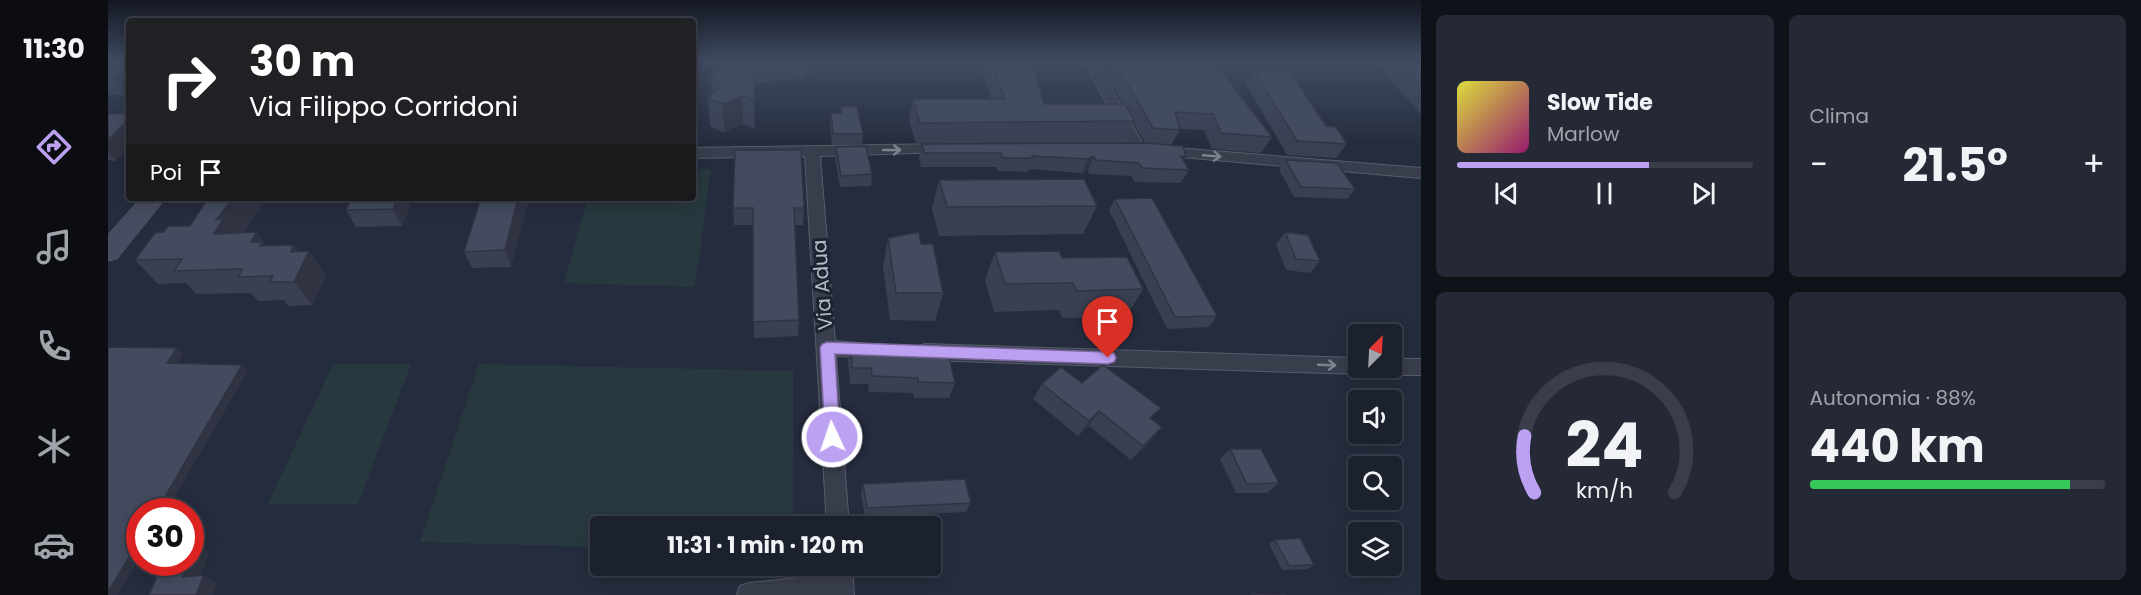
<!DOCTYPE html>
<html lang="it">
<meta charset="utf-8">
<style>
:root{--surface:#1c212e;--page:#252936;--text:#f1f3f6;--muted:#a0a3aa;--line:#3a3e4a;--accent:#bca0f2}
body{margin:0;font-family:Poppins,sans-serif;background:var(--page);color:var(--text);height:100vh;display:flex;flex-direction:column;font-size:22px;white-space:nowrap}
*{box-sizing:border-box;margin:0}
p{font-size:20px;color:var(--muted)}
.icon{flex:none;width:33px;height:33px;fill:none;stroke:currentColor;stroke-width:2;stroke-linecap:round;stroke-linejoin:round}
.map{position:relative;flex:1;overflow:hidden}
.drawer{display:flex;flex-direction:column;gap:15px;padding:15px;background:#0f1219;width:720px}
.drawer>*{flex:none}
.banner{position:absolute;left:18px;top:18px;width:570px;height:183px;border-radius:6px;box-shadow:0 3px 15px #0003,0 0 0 2px var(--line);background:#202124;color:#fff;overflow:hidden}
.needle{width:39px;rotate:24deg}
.fabs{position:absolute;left:1240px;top:324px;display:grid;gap:12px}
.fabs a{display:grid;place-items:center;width:54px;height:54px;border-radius:6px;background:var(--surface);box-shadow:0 3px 15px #0003,0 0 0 2px var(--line);font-size:30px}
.speed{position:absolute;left:18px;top:498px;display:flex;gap:12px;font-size:30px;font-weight:700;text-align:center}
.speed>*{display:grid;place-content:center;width:78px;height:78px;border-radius:50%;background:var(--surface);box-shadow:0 3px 15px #0003,0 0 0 2px var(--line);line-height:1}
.speed .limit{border:9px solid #d22;background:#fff;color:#111}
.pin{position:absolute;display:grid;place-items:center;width:51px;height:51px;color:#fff;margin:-62px -26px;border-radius:50% 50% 50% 0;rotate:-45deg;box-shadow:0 0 6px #0007}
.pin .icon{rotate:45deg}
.me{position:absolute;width:66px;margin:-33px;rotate:357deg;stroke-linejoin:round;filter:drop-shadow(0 0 4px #0008)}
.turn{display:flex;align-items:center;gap:21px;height:126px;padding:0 24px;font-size:27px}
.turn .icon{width:78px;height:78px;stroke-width:2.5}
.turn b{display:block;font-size:42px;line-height:51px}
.then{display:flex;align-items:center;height:57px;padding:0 24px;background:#0003;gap:12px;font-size:22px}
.big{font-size:45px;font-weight:700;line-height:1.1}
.drawer .card{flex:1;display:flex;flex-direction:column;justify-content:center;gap:9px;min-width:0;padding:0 21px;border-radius:9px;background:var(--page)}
.drawer .dial{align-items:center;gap:0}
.dial svg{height:156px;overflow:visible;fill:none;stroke:var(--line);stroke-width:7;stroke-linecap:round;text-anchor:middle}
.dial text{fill:var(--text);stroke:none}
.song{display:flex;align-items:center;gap:18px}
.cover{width:72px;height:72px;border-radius:9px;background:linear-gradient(135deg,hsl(60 70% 55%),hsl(320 70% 35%))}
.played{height:6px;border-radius:3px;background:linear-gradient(90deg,var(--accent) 65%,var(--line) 65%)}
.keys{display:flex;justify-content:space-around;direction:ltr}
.heat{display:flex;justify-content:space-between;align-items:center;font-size:33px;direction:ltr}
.charge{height:9px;border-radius:4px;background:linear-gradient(90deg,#34c759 88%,var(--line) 0)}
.drawer .tiles{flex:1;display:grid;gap:15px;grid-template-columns:repeat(2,1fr)}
.trip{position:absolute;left:482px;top:516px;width:351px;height:60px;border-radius:6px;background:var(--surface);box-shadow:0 3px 15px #0003,0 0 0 2px var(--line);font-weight:700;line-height:60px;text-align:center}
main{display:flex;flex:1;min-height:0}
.tabs{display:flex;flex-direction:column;width:108px;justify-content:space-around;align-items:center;background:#0b0d12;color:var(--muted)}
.tabs .icon{width:42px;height:42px}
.tabs .active{color:var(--accent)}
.tabs b{font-size:27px;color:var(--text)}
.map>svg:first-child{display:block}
.green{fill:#27383e}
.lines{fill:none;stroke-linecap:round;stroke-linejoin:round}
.street-casing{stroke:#575c6b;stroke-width:2}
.secondary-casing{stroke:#575c6b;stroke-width:1}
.street{fill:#393e4d;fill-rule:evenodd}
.secondary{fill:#474d60;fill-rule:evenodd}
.wall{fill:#3a4052;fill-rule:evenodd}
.shaded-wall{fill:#303442}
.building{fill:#444b5f;stroke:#303442;stroke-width:1.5}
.oneway{stroke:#7d8291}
.route{fill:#bca0f2;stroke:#7a689d;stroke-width:1.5}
.labels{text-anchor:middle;stroke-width:6;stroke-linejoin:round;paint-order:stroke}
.street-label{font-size:20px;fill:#b5bac8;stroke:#1e2332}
</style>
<main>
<nav class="tabs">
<b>11:30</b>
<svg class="icon active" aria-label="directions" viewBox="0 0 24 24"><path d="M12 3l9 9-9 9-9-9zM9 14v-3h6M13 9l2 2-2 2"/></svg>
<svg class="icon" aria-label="music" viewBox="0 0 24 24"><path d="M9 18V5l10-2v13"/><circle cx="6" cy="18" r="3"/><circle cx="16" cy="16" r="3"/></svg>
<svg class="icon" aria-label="phone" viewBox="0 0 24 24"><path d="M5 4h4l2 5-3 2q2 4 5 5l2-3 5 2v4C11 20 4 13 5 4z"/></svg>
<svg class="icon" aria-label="climate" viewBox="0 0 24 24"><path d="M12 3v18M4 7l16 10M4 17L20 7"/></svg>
<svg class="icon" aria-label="car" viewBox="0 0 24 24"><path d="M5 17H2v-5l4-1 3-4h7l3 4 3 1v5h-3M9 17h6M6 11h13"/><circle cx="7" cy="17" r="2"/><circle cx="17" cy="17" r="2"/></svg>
</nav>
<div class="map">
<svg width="1313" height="595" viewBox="0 0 1313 595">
<rect width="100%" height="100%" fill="#252c3d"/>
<path class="green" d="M585 169H603L587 287 456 283 480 198H585Z
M225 364H303L250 504H160Z
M371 364 685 371 686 526H492V547L312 542Z"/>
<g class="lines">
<g class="street-casing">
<path id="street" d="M975 61H988L1038 150 1036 153H1026Z
M835 144 842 149 840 152 712 156 727 341 772 345 775 350 772 355 765 358 728 356 741 526H719L697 156 585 158V148Z
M1055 147 1313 168V178L1050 155 1048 152 1050 149Z
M817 344 1251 358V368H1260L1258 372 1251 374 817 360 810 358 807 352 810 346Z
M1284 359H1313V375H1284L1277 373 1275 368H1284Z
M720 566H744L746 595H629L632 586 641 583 721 575Z"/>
</g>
<g class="secondary-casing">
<path id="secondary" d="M33 198H58L9 259 0 261V235Z"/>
</g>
<use href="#street" class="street"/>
<use href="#secondary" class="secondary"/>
</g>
<path class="wall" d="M0 61H21V93L20 95H0Z
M641 61H703L702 73H698V78L646 83 645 79 647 129 635 124 616 133 602 126 600 98 604 94 603 72 642 65Z
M870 61H924L936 104H1015L998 74 1002 64 1000 61H1067L1070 69 1164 137 1153 153 1104 149 1096 130 1072 129V130L1063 145 1078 157 1076 161 1081 170 1073 183 1027 182 1023 176 981 174 980 170 974 173 921 169 920 172 890 171 889 167H813L811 158 814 144H808L801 120 805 99H883ZM1026 124 1037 143 830 144 1017 143Z
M1266 61H1313V114Z
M1146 70 1218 126 1239 144 1228 158 1179 155 1138 84Z
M733 106 755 134 754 145H724L722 124 723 113H732Z
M0 114 8 161 0 160Z
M728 147 764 174 763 186 732 187 727 158Z
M1178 160 1247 189 1239 199 1186 197 1171 170Z
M831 180 989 206 975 234 831 236 824 209Z
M96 198H160L135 233 158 246 186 245 191 252 201 251 218 275 204 305 180 306 176 300 150 301 143 293 88 294 78 283 50 284 27 260 56 232 82 226 98 201Z
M244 198H305L294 226 248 227 238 210Z
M373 198H421L403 267 364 268 356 252Z
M1007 199 1109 316 1101 327 1059 329 1001 210Z
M625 208H696L695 225H687L691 320 690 336 646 338 645 225H626Z
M1177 232 1212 261 1202 273 1178 270 1168 244Z
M780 238 813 244 835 293 827 321 782 320 775 267Z
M887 252 954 258 1035 289 1018 317 954 318 951 310 886 312 877 280Z
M743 345 847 383 841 398H806L805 393 761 392 760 384H742L740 361Z
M974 383 1044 419 1042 442 1023 460 981 426 970 436 925 399 934 384Z
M1122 449 1171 483 1159 493H1128L1112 459Z
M755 484 863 503 858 512 757 517 753 494Z
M1167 540 1206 565 1199 569 1174 570 1161 544Z"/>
<path class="shaded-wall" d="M21 63V93L20 95 6 78Z
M634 96 635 124 616 133 615 104Z
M21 119V147L8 161 0 152V140Z
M986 156 980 170 974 173 980 159Z
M125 198H160L131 239 106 234 108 220Z
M290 198H305L294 226 285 209Z
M410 198H421L403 267 397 250Z
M148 232 167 256 143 242Z
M186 245 197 260 201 251 218 275 204 305 186 282 183 252Z
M69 348 76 354 66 369 59 363Z
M134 365 140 371 58 512H48Z
M991 411 981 426 970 436 981 421Z
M1054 427 1042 442 1023 460 1035 446Z
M32 539V557L10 595H0V592Z
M88 544 102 553 88 585 74 577 80 562H82V557Z
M96 575 109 583 105 595H88Z"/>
<path class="building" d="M0 61H21V63L6 78 0 79Z
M883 61H924L936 104H1017L1027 121 812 123 805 99H897Z
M1006 61H1067L1070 69 1111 68 1164 137 1113 133 1105 114 1067 112 1072 130 1045 128Z
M1291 61H1313V85Z
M644 65 647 100 634 96 615 104 600 98 612 87 603 72 613 68Z
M1146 70H1181L1218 126 1228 127 1239 144 1189 141Z
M733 106H749L755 134H725L723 113H733Z
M21 113V119L0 140V114Z
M1038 143 1075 146 1078 157 1073 156 1081 170 1034 168 1031 163 987 160 986 156 980 159 924 156 925 158H895L893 153H816L814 144Z
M758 146 764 174 733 176 728 147Z
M627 150H693L696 208H686L691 320 645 322V208H625Z
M1178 160 1229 163 1247 189 1193 187Z
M976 179 989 206 839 207 831 180Z
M100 198H125L108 220 115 219 106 234 148 232 143 242H155L152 246 186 245 183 252 201 251 186 282H162L165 276 130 277 134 269 66 271 74 259 27 260 47 233 56 232 60 226H82Z
M244 198H290L285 209 238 210Z
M373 198H410L397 250 356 252Z
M1044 198 1109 316 1067 317 1007 199Z
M811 232 813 244H825L835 293H788L780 238Z
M1177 232 1200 235 1212 261 1188 259Z
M951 251 954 258 1019 257 1035 289 968 291 965 283 897 284 887 252Z
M743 345 840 351 847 383 810 382V378L764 376 763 368H744Z
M0 347 69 348 59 363 134 365 48 512H32V539L0 592Z
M995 365 1053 408 1042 418 1054 427 1035 446 991 411 981 421 934 384 953 367 974 383Z
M1122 449H1153L1171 483 1139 484Z
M857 479 863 503 759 508 755 484Z
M1192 538 1206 565 1181 566 1167 540Z
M88 544 82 557V545Z
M55 562H80L74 577 96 575 88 595H41Z
M1143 594 1179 595H1144Z"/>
<defs><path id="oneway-shaft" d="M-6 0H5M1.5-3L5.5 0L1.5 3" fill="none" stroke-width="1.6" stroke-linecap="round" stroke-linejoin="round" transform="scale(1.5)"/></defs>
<g class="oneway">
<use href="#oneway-shaft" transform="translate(784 150)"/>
<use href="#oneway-shaft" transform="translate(1104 156) rotate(5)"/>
<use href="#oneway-shaft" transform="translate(1219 365) rotate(2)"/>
</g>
<linearGradient id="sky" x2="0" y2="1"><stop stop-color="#141822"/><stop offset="0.42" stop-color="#404b62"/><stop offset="1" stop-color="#404b62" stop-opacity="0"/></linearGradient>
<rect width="1313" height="145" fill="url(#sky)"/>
<path class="route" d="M719 342 1000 352 1006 353 1008 358 1006 362 1000 364 727 354 732 437 730 442 724 444 719 442 717 437 712 348 714 344Z"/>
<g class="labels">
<g class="street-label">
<text transform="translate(714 285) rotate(-94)" y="7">Via Adua</text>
</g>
</g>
</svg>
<div class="fabs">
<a><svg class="needle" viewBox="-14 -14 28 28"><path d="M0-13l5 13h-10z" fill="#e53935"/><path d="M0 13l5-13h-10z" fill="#a0a3aa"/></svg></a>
<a><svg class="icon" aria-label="sound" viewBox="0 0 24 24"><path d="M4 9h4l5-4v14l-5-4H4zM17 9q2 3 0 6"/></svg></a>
<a><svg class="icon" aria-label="search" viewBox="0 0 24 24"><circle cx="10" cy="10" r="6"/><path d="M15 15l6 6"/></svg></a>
<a><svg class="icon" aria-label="layers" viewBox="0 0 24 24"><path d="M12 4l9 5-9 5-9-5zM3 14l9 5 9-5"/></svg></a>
</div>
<div class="speed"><div class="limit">30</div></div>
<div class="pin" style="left:1000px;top:358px;background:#d93025"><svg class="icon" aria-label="arrive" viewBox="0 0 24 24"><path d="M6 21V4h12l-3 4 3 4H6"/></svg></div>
<svg class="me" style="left:724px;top:437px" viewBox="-20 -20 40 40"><circle r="17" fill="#bca0f2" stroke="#fff" stroke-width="3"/><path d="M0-11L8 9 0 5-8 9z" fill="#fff"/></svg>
<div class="trip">11:31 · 1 min · 120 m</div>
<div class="banner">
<div class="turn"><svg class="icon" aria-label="right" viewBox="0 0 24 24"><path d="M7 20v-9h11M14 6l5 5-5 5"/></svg><div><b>30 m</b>Via Filippo Corridoni</div></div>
<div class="then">Poi<svg class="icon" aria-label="arrive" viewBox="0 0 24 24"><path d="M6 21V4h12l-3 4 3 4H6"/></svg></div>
</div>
</div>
<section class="drawer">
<div class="tiles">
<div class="card">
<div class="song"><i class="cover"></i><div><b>Slow Tide</b><p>Marlow</p></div></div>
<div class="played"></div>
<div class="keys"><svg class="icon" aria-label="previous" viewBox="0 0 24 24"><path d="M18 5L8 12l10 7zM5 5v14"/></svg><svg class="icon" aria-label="pause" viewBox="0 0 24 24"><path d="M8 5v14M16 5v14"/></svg><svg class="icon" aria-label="next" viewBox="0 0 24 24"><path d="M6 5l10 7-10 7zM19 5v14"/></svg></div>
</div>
<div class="card"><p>Clima</p>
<div class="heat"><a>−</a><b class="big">21.5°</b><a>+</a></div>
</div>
<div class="card dial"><svg viewBox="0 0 100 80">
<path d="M14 69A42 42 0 1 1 86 69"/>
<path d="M14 69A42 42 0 0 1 9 40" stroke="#bca0f2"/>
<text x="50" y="56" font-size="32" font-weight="700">24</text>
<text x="50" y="72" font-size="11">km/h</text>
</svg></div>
<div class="card"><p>Autonomia · 88%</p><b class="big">440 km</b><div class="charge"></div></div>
</div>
</section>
</main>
